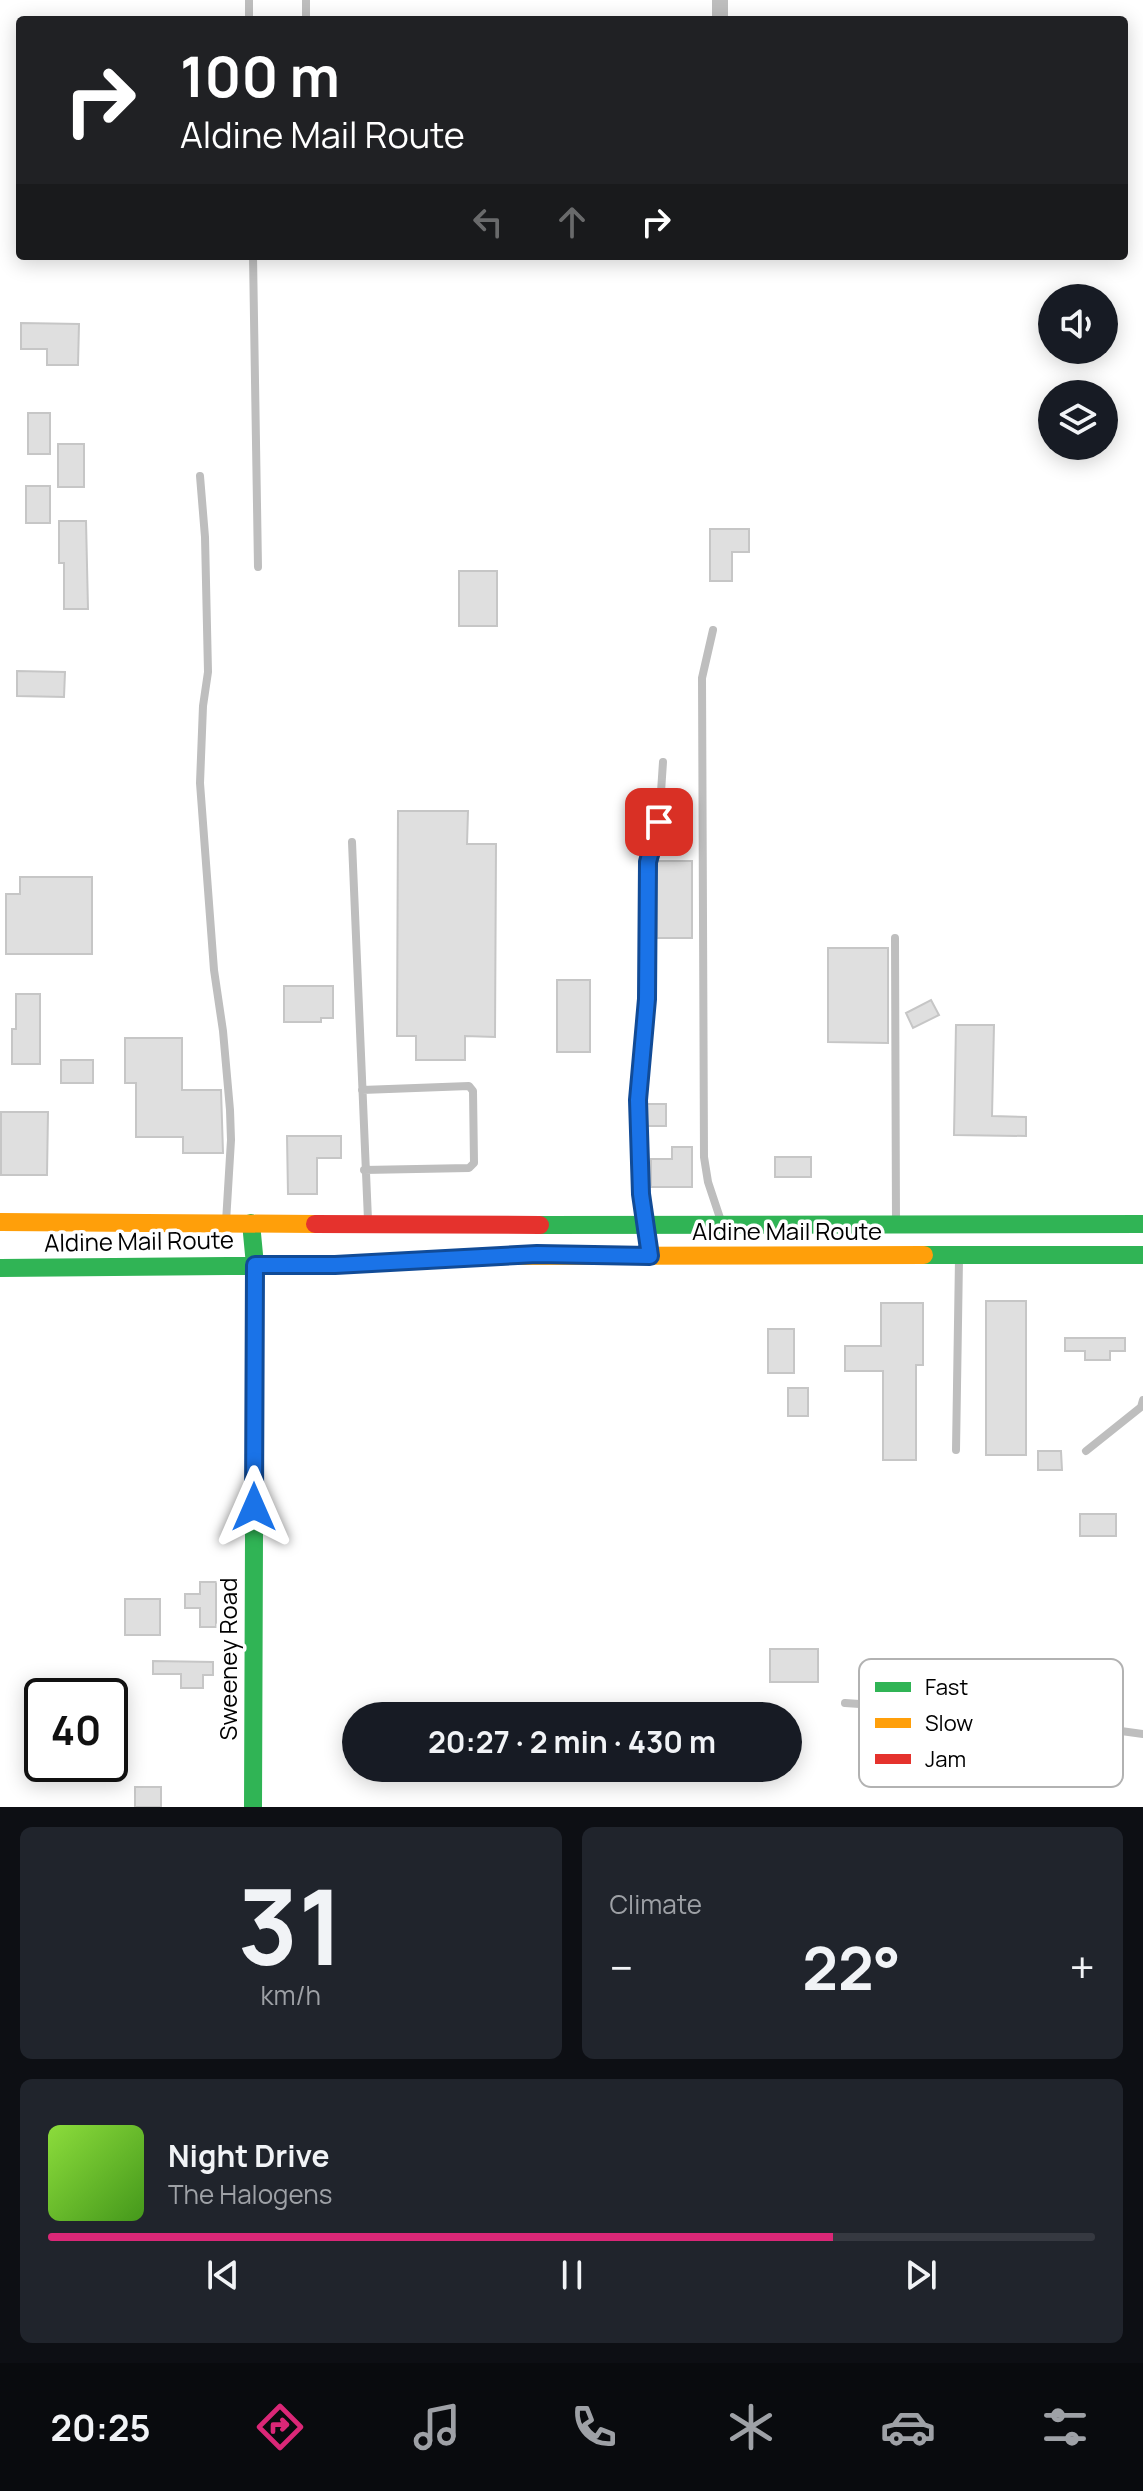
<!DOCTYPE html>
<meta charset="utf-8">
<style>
:root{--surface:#171b24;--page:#20242c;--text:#f1f3f6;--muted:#9ea1a6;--line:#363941;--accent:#db2777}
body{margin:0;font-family:Manrope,sans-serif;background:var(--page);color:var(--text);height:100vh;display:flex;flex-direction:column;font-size:30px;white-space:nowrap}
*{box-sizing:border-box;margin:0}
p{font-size:26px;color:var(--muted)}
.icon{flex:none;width:44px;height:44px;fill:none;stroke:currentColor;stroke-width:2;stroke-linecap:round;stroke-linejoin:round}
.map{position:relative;height:1807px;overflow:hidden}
.side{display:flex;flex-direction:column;gap:20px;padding:20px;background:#0d0f14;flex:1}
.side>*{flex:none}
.guide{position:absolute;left:16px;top:16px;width:1112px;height:244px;border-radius:8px;box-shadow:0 4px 20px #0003;background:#202124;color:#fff;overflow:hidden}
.tools{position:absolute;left:1038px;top:284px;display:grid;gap:16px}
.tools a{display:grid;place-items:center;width:80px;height:80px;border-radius:50%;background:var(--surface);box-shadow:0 4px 20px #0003;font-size:40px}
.speed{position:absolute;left:24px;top:1678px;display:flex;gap:16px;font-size:40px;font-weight:700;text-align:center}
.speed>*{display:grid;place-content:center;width:104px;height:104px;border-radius:50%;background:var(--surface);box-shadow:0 4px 20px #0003;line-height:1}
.speed .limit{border:4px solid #111;border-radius:12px;background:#fff;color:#111}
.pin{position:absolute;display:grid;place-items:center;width:68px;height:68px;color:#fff;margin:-34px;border-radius:16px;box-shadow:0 4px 12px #0006}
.me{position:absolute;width:88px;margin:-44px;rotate:0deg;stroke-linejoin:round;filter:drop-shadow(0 0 6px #0008)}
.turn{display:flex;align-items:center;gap:28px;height:168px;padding:0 32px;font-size:36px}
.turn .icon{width:104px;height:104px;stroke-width:2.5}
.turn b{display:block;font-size:56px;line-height:68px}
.lanes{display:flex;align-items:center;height:76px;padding:0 32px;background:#0003;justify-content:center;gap:40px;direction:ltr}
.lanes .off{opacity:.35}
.big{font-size:60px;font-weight:700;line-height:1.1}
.side .widget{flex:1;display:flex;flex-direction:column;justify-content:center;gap:12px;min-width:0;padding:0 28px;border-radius:12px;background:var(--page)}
.side .dial{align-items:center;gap:0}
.dial b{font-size:104px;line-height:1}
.song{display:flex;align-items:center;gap:24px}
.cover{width:96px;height:96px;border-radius:12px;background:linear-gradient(135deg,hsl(90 70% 55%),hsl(100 70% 35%))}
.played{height:8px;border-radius:4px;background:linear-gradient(90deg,var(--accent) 75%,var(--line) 75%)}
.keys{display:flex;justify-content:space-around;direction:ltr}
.heat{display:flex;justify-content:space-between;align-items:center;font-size:44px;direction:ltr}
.side .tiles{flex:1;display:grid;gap:20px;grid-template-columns:1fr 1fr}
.widget:last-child{grid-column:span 2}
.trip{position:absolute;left:342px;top:1702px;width:460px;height:80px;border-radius:40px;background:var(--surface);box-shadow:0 4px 20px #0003;font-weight:700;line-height:80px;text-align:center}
.dock{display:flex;height:128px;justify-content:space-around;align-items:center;background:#090b0e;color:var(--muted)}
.dock .icon{width:56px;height:56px}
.dock .active{color:var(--accent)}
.dock b{font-size:36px;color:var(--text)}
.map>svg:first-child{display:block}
.building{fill:#dfdfdf;stroke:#c6c6c6;stroke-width:2}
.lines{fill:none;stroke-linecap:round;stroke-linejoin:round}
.lane{stroke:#bebebe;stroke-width:8}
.street{stroke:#bebebe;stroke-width:16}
.fast{stroke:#30b455;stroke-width:18}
.slow{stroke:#ff9f0a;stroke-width:18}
.jam{stroke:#e5322d;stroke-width:18}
.route-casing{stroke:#114b97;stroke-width:20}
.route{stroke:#1a73e8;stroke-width:14}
.labels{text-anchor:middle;stroke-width:7;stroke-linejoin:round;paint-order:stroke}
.street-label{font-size:24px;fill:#000;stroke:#fff}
.key{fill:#fff;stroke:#b2b2b2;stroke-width:2}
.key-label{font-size:22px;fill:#000}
</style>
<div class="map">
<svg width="1143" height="1807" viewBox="0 0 1143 1807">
<rect width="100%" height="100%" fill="#fff"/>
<path class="building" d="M21 323 79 324 78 365H47V349H21Z
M28 413H50V454H28Z
M58 444H84V487H58Z
M26 486H50V523H26Z
M59 521H86L88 609H64V563H59Z
M710 529H749V552H732V581H710Z
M459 571H497V626H459Z
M17 671 65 672 64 697 17 696Z
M398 811H468L467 844H496L495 1037 465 1036V1060H416V1036H397Z
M657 861H692V938H657Z
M20 877H92V954H6V894H20Z
M828 948H888V1043L828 1042Z
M557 980H590V1052H557Z
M284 986H333V1018H321V1022H284Z
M16 994H40V1064H12V1029H16Z
M931 1000 939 1015 913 1028 906 1013Z
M956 1025H994L992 1116 1026 1117V1136L954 1135Z
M125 1038H182V1090H221L223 1153H183V1137H136V1083H125Z
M61 1060H93V1083H61Z
M645 1104H666V1126H646Z
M1 1112H48L47 1175H1Z
M287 1136H341V1158H317V1194H288Z
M672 1147H692V1187H651V1159H672Z
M775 1157H811V1177H775Z
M986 1301H1026V1455H986Z
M881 1303H923V1365H916V1460H883V1371H845V1346H881Z
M768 1329H794V1373H768Z
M1065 1338H1125V1351H1110V1360H1085V1351H1065Z
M788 1388H808V1416H788Z
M1038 1451H1061L1062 1470H1038Z
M1080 1514H1116V1536H1080Z
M200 1582H216V1627H200V1608H185V1594H200Z
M125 1599H160V1635H125Z
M770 1649H818V1682H770Z
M153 1661 213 1662V1675H203V1688H181V1674H153Z
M135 1787H161V1807H135Z"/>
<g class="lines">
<path class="lane" d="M249 0V20
M306 0V20
M253 256 258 567
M200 476 205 537 208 672 203 706 200 783 214 970 223 1031 230 1110 231 1140 226 1222
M713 630 702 678 704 1157 708 1182 721 1221
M352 842 368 1220
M895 938 896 1222
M362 1090 469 1086 473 1091 474 1163 469 1168 364 1170
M647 1222 641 1194 638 1100 647 999 648 862 659 822 663 762
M956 1450 959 1259
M1086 1451 1141 1407 1143 1400
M845 1703 991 1713 1143 1734"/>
<path class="street" d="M720 0V20"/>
<path class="fast" d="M251 1223 255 1265 253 1807
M540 1225 1143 1224
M924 1255H1143
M0 1268 335 1265 505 1256"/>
<path class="slow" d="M0 1222 315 1224
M505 1256 924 1255"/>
<path class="jam" d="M315 1224 540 1225"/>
</g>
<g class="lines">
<g class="route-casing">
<path id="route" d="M254 1507 255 1265H335L537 1254 650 1256 641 1194 638 1100 647 999 648 862 659 822"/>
</g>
<use href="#route" class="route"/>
</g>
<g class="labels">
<g class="street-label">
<text x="787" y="1240">Aldine Mail Route</text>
<text transform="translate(139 1242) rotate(-1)" y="8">Aldine Mail Route</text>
<text transform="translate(229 1659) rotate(-90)" y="8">Sweeney Road</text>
</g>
</g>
<rect x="859" y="1659" width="264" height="128" rx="12" class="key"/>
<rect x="875" y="1682" width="36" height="10" fill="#30b455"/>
<rect x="875" y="1718" width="36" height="10" fill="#ff9f0a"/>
<rect x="875" y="1754" width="36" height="10" fill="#e5322d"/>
<g class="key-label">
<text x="925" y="1695">Fast</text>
<text x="925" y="1731">Slow</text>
<text x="925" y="1767">Jam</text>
</g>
</svg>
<div class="tools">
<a><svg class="icon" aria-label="sound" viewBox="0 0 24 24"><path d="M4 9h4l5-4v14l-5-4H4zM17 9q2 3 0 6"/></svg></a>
<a><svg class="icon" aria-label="layers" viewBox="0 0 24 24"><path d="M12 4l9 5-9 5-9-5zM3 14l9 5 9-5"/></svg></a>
</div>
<div class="speed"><div class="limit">40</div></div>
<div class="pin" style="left:659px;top:822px;background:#d93025"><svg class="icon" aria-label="arrive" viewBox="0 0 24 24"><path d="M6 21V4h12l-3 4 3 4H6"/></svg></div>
<svg class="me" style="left:254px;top:1507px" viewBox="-20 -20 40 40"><path d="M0-17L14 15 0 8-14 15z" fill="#1a73e8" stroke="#fff" stroke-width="4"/></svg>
<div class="trip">20:27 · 2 min · 430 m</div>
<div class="guide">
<div class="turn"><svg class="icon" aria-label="right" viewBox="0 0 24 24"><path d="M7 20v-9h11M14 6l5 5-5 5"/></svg><div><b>100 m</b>Aldine Mail Route</div></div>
<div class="lanes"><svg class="icon off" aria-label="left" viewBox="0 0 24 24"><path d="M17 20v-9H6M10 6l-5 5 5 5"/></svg><svg class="icon off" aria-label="ahead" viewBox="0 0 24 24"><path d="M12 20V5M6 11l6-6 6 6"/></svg><svg class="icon" aria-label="right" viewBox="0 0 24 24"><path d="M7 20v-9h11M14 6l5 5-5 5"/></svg></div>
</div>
</div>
<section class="side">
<div class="tiles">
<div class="widget dial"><b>31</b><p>km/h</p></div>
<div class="widget"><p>Climate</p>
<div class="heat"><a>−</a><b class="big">22°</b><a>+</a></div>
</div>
<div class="widget">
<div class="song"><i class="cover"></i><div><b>Night Drive</b><p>The Halogens</p></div></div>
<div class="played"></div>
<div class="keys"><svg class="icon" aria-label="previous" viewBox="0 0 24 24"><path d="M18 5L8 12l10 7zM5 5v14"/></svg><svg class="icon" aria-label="pause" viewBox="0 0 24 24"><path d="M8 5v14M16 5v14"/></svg><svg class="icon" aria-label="next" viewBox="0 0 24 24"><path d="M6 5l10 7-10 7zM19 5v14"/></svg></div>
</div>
</div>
</section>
<nav class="dock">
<b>20:25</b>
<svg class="icon active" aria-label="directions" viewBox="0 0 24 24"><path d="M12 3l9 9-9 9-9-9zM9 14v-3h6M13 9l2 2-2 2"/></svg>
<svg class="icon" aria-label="music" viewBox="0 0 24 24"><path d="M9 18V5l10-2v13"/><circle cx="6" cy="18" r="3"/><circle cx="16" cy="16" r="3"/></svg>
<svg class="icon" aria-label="phone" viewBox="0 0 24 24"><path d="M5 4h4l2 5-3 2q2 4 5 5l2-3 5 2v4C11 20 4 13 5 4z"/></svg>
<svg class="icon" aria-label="climate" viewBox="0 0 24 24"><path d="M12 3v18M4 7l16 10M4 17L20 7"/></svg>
<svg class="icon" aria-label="car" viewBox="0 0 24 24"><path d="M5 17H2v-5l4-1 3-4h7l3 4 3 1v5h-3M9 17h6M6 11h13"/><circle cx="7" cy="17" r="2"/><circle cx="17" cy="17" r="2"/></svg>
<svg class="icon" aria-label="filters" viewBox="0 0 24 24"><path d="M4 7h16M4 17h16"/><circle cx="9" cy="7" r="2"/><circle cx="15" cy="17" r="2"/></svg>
</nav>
